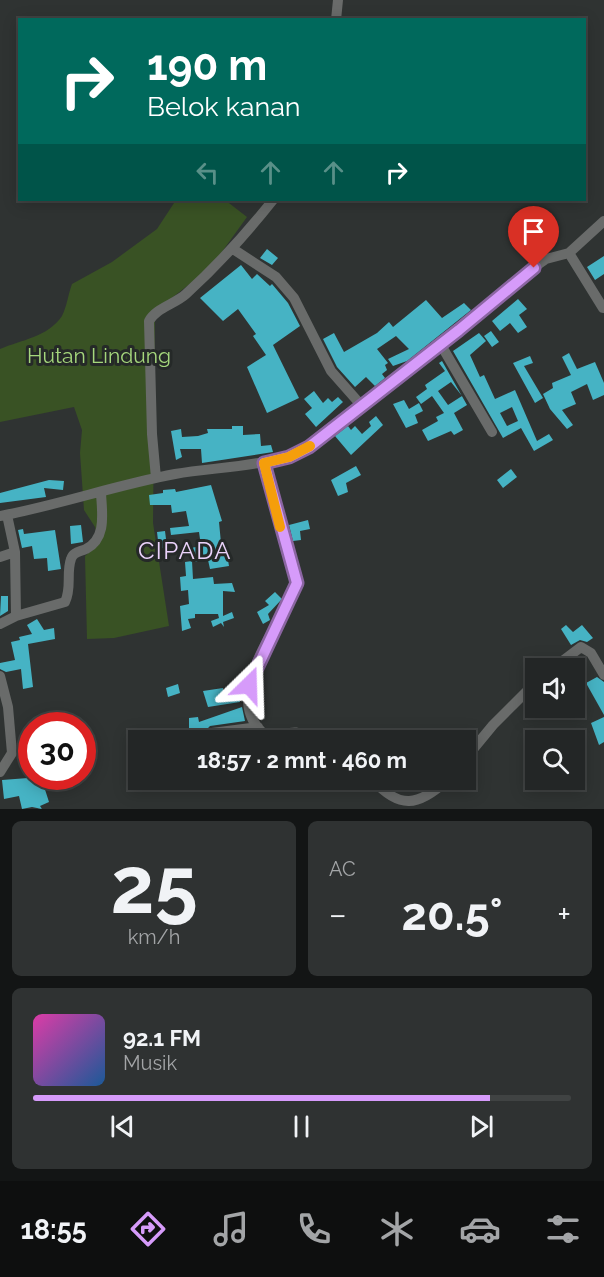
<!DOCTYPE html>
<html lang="id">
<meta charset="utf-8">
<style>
:root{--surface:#232626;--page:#2f3232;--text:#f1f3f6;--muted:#a3a5a7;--line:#404343;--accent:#d69bfa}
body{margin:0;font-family:Raleway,sans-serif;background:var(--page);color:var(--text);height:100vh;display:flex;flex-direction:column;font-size:22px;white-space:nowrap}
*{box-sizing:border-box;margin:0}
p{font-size:20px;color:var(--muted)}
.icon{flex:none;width:33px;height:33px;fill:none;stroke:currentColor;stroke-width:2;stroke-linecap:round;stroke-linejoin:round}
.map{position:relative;height:809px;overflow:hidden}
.side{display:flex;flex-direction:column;gap:12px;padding:12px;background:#131515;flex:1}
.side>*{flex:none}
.guide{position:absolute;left:18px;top:18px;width:568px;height:183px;border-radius:0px;box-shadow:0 3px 15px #0003,0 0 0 2px var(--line);background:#00695c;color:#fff;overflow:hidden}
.fabs{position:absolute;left:525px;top:658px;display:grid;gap:12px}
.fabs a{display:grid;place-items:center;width:60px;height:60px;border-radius:0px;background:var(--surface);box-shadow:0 3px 15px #0003,0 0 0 2px var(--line);font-size:30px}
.speed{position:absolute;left:18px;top:712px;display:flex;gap:12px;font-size:30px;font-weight:700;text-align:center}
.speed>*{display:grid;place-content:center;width:78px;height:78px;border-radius:50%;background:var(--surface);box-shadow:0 3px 15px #0003,0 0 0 2px var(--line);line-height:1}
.speed .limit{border:9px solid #d22;background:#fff;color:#111}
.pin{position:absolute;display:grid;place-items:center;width:51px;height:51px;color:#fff;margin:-62px -26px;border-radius:50% 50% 50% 0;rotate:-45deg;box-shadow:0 0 6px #0007}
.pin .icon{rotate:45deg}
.me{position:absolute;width:66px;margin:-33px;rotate:22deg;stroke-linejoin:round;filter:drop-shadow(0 0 4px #0008)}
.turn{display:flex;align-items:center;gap:21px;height:126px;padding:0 30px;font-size:27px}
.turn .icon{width:78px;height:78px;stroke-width:2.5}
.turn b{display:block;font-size:42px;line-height:51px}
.lanes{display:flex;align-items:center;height:57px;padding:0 30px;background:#0003;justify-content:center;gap:30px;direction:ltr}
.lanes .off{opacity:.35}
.big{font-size:45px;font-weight:700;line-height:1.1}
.side .card{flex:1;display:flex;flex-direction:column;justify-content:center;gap:9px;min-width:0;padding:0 21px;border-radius:9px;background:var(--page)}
.side .dial{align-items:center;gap:0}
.dial b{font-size:78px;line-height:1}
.song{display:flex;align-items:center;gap:18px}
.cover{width:72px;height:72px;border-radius:9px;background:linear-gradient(135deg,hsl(320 70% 55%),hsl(210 70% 35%))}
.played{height:6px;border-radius:3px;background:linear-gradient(90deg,var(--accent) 85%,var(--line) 85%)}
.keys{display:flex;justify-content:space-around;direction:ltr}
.heat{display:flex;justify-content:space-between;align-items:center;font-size:33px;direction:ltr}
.side .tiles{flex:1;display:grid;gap:12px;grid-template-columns:1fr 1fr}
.card:last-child{grid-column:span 2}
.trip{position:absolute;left:128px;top:730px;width:348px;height:60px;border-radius:0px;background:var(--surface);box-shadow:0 3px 15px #0003,0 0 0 2px var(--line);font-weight:700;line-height:60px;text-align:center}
.tabs{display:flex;height:96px;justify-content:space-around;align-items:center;background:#0e0f0f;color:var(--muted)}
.tabs .icon{width:42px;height:42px}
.tabs .on{color:var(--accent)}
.tabs b{font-size:27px;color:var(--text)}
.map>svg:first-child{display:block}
.green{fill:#395224}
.building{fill:#46b3c4;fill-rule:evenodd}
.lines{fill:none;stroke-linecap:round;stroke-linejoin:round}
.minor{stroke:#696b6a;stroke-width:10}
.route-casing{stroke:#8b65a2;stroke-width:15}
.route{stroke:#d69bfa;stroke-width:10}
.slow{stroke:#f59e0b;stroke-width:10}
.labels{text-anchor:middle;stroke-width:6;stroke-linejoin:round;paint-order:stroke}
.park-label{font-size:21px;fill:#a5d77c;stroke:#252928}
.quarter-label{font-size:24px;letter-spacing:1.5px;fill:#ebd3fb;stroke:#252928}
</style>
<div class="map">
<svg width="604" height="809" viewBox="0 0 604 809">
<rect width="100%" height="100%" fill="#2f3332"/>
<path class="green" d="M176 200H225L247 217 216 260 196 279 155 311 153 523 169 626 114 638 87 639 85 556 99 544 95 527 84 510 80 453 82 430 74 407 0 422V349C21 340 48 337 62 316 67 306 68 295 72 284L112 262 157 229Z"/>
<path class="building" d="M267 249 278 258 272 265 260 258Z
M604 256V274L595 280 587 267Z
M241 265 252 279 257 274 270 286 272 284 288 303 300 326 273 345 299 398 267 413 247 367 266 355 253 336 256 334 238 309 223 321 200 298Z
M518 299 527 309 519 315 527 327 518 333 510 323 500 331 492 321Z
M426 300 442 318 464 303 471 310 407 361 393 366 388 359 409 349 396 336 377 349 388 363 385 365 387 370 382 374 385 378 375 386 366 377 355 387 337 367 323 339 334 333 344 352 377 333 389 322 393 327Z
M491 331 499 342 492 347 484 336Z
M479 333 486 341 470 355 480 377 484 375 495 399 515 390 537 441 549 434 553 440 534 451 521 428 503 438 453 351ZM512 407 518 421 507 426 500 413Z
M569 353 577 369 595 362 604 383V395L593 400 587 384 571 392 576 404 562 410 573 425 567 429 550 409 543 394 553 388 552 383 571 375 562 357Z
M530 356 533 363 524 366 543 398 535 403 513 363Z
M442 361 467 405 454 413 463 430 454 435 451 431 428 441 422 430 438 421 436 417 444 413 432 396 421 404 416 397 427 389 425 385 445 371 439 363ZM451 382 462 396 448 405 438 391Z
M314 391 323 403 328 398 332 402 338 397 343 402 316 427 305 414 312 408 304 399Z
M404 400 409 409 419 403 423 411 415 415 418 423 406 428 393 404Z
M376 416 383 425 351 455 335 436 348 426 351 430 355 426 362 434 371 426 369 422Z
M232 426H243V435L260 434 261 446 271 445 273 452 202 463 201 449H180L182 457 176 460 171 431 181 429 182 437 198 436 208 433 207 429H232Z
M356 466 361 475 346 483 348 492 338 496 331 480Z
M511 469 517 477 503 488 497 480Z
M49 480 64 481 63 490 44 488 46 497 0 503V493Z
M211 485 222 521 219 522 221 543H225L229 566 210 569 208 560 192 562 191 548 201 546 199 532 171 535 170 528 189 526 186 511 172 513 171 505H150L149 495 163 493V490L175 489 176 492Z
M308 520 310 529 300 531 301 540 293 541 289 525Z
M81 525 83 542 71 544 70 526Z
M23 529 24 534 55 530 61 569 48 571 47 558 34 559 32 546 22 548 18 530Z
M165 531 167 547 159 549 157 532Z
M192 561 193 579 213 577 214 584 232 583 235 592 223 591V616L232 612 234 618 223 622 224 627 221 623 213 627 211 621 219 618 218 614H195V618L188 619 191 628 182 631 180 606 189 604 188 590 181 591 180 577 186 576 185 562Z
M275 592 282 599 268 614 270 620 263 624 257 612 269 605 265 601Z
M1 596H8V611L0 616Z
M37 619 44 630 54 628 55 639 28 644 33 687 23 689 21 669 6 672 0 669V663L15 660 11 642 20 640 19 637 32 634 27 625Z
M566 625 573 632 582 625 593 638 587 642 580 640 571 645 561 629Z
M597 677 604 682V715L586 683Z
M178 684 180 693 168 697 166 688Z
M223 688V690L238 688 240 702 208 707 203 691Z
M242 707 245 721 210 726 205 731 206 737 213 740 253 735 259 741H189V718L198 717 199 722Z
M604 717V742L599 745 591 723Z
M41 777 49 802 40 806 42 809 32 807 22 809 19 796 4 799 2 780Z"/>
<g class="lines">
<path class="minor" d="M336 20 338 0
M233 249 276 277 294 298 331 371 361 405
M569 253 603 308
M441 345 492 432
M264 463 297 583C284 623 220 692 262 732 276 746 296 720 306 741
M156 478 152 434 149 321C156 308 175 304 186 294 218 265 246 234 273 200
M7 515 15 552 16 616
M0 516C59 505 116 485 175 474 221 466 266 468 309 447L459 330 522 276 546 259 569 253 604 221
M0 557 15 552
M0 624 16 616 65 602C72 588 66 573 71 559 73 552 79 552 86 549 107 538 102 513 101 493
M552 669 581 647 591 653 604 675
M0 676 8 707 12 753 0 772
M212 733 258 727
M465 759 493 725 536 682
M373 780C399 809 418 807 447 780"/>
</g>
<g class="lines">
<g class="route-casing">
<path id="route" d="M249 685 297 583 264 463 289 457 309 447 459 330 534 268"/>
</g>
<use href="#route" class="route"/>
<path class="slow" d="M280 527 264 463 289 457 310 446"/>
</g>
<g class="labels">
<g class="park-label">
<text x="99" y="363">Hutan Lindung</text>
</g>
<g class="quarter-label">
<text x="185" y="559">CIPADA</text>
</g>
</g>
</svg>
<div class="fabs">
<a><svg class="icon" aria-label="sound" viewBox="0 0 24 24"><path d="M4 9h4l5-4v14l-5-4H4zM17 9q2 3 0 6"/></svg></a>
<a><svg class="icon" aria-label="search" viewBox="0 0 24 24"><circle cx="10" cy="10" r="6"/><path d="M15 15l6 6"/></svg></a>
</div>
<div class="speed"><div class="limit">30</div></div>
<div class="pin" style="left:534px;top:268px;background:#d93025"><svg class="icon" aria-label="arrive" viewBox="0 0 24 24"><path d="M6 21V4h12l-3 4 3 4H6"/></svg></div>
<svg class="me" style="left:249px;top:685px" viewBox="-20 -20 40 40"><path d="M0-17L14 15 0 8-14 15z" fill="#d69bfa" stroke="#fff" stroke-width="4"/></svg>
<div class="trip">18:57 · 2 mnt · 460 m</div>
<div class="guide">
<div class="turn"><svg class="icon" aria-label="right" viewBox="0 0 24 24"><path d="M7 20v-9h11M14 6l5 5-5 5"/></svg><div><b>190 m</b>Belok kanan</div></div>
<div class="lanes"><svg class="icon off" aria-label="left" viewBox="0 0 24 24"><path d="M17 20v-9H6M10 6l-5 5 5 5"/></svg><svg class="icon off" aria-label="ahead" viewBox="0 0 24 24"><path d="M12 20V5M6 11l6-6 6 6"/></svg><svg class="icon off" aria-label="ahead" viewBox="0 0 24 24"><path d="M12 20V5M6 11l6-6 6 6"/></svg><svg class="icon" aria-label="right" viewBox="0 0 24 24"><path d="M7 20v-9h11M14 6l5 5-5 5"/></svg></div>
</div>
</div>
<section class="side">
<div class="tiles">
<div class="card dial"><b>25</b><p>km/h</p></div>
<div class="card"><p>AC</p>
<div class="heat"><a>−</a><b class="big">20.5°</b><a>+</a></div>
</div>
<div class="card">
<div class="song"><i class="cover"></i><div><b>92.1 FM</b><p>Musik</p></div></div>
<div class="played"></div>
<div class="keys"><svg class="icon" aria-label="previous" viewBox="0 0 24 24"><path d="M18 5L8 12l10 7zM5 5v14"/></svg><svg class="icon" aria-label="pause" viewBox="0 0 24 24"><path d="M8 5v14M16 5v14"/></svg><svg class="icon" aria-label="next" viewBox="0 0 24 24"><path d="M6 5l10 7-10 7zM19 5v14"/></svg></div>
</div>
</div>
</section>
<nav class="tabs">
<b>18:55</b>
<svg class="icon on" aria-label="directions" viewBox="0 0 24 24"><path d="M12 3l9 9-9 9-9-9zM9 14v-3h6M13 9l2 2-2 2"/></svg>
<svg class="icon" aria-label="music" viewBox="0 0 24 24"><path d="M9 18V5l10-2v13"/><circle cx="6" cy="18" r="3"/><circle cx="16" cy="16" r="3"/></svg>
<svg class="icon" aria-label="phone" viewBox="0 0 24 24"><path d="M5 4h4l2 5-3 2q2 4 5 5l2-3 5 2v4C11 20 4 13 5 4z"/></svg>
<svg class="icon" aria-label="climate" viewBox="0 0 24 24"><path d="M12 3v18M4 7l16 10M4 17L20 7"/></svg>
<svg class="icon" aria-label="car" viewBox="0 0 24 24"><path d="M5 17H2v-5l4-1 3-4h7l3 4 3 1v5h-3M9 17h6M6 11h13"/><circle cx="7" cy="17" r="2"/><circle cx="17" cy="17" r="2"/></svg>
<svg class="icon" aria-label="filters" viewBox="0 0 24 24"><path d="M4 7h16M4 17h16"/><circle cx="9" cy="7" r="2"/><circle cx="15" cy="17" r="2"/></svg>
</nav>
